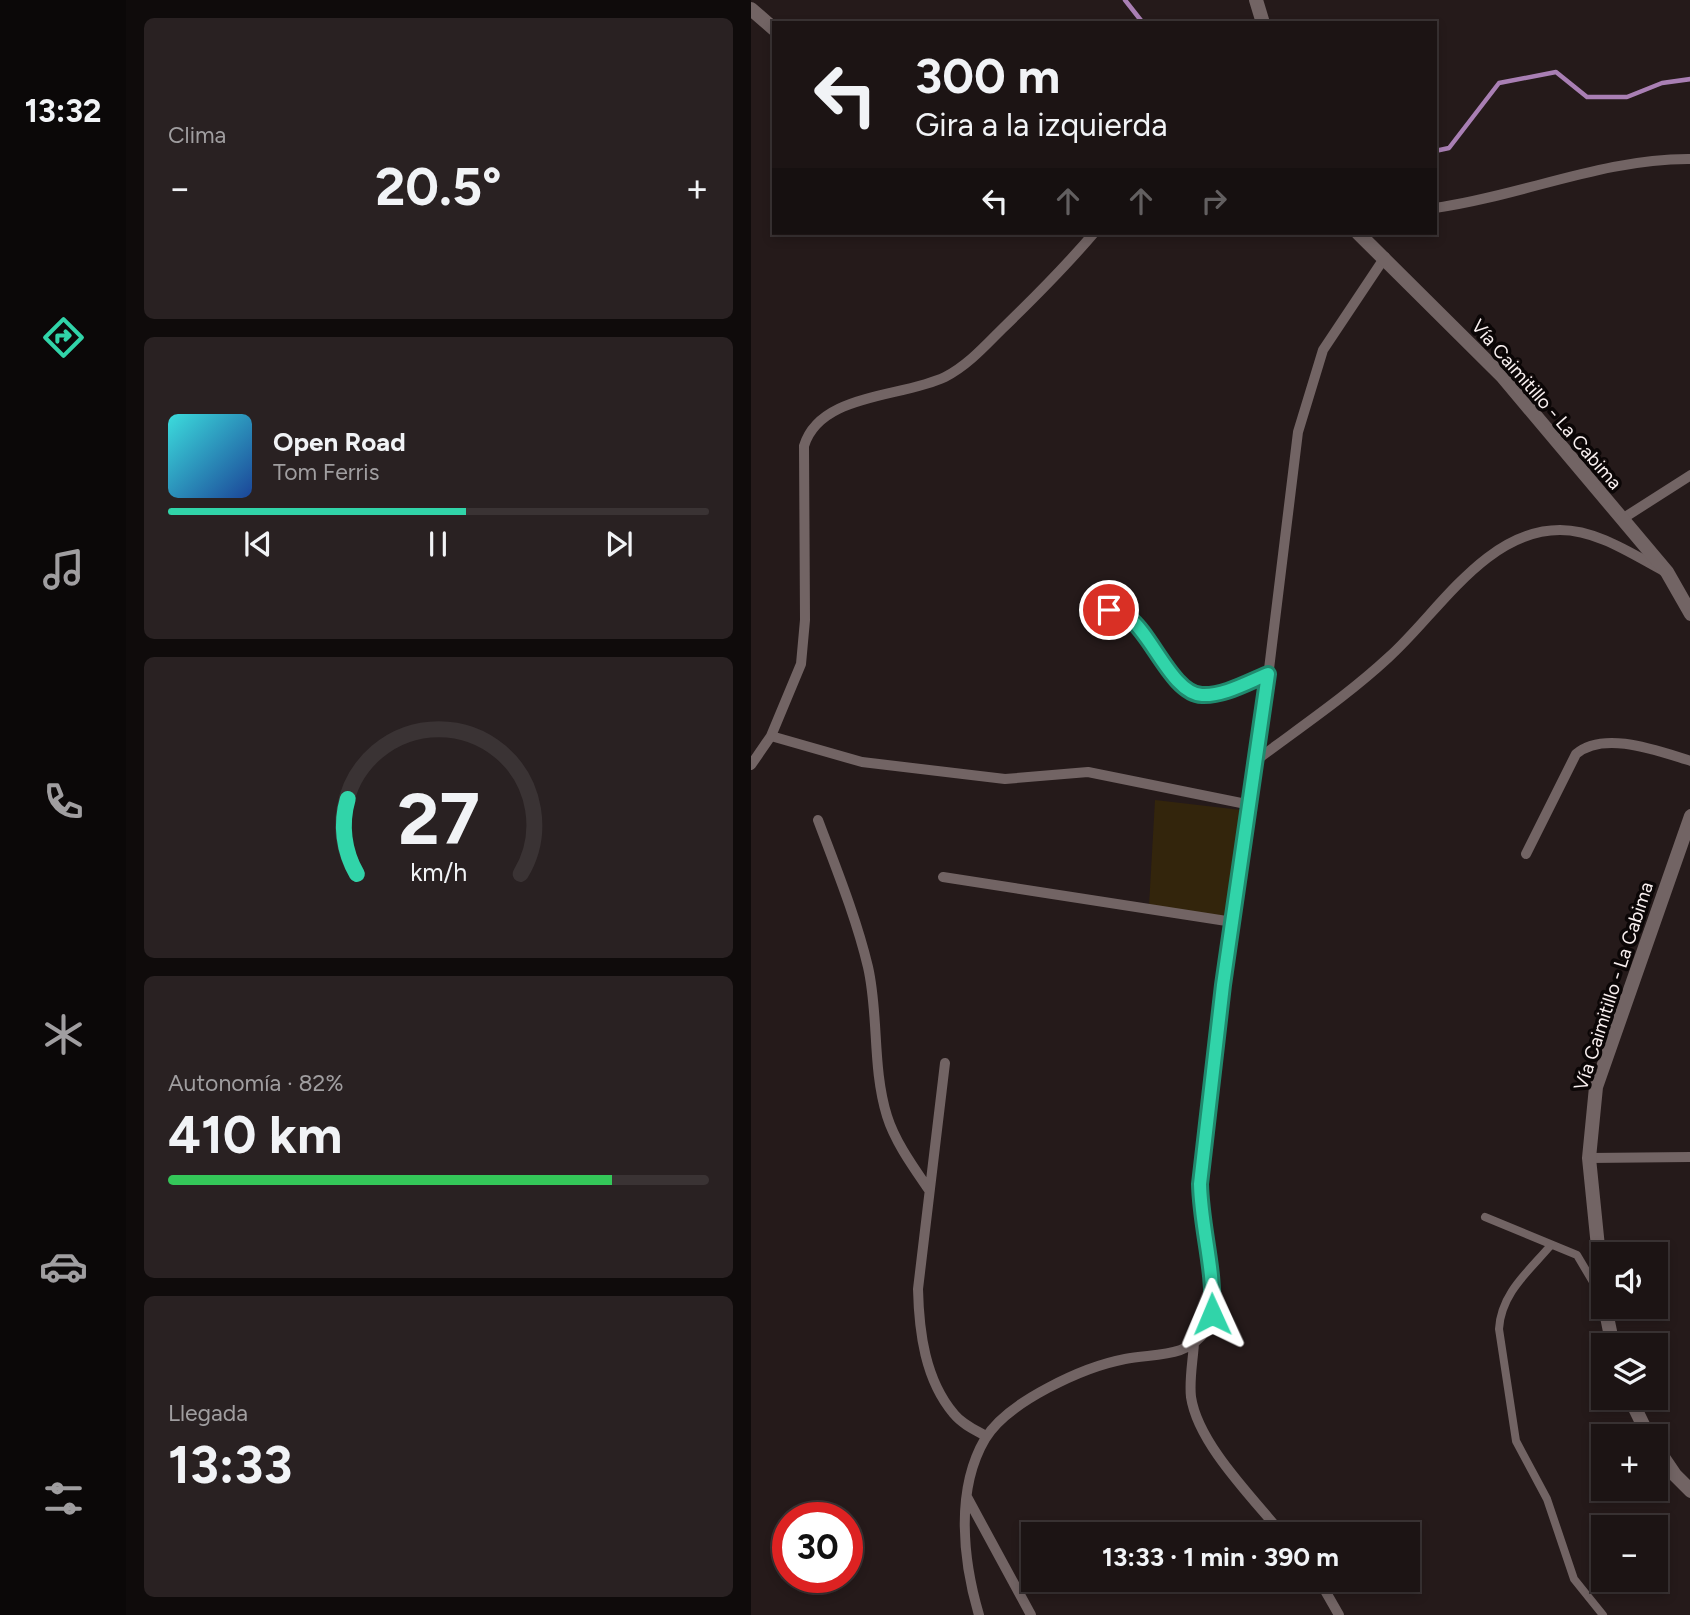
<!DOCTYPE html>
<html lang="es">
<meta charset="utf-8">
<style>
:root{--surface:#1c1414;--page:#292122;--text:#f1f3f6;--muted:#a09ea0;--line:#3a3334;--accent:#31d4a9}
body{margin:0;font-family:Figtree,sans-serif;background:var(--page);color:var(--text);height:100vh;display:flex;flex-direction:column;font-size:26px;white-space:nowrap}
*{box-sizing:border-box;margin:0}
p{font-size:23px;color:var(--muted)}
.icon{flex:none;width:38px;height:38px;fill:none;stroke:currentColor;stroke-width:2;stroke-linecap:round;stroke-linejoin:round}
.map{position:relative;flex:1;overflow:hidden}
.sheet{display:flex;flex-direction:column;gap:18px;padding:18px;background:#0f0b0b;width:625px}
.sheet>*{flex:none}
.banner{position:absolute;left:21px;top:21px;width:665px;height:214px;border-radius:0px;box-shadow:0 4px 10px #0003,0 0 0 2px var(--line);background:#1c1414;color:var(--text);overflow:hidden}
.fabs{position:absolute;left:840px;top:1242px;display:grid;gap:14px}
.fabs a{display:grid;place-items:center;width:77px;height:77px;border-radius:0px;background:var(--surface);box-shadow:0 4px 10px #0003,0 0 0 2px var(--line);font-size:35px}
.speed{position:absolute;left:21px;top:1502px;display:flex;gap:14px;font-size:35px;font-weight:700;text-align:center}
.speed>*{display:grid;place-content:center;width:91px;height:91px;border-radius:50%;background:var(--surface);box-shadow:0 4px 10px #0003,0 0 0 2px var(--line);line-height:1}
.speed .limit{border:10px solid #d22;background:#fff;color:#111}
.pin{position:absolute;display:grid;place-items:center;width:60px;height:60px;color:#fff;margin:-30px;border:4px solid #fff;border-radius:50%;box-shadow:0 2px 7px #0007}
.me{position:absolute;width:77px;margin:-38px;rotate:359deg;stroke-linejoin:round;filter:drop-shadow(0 0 5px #0008)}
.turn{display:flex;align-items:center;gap:24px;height:147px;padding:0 28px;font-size:32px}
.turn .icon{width:91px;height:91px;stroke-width:2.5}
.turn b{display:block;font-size:49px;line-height:60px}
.lanes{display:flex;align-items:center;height:66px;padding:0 28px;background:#0003;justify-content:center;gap:35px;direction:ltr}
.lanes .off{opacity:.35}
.big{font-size:52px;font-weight:700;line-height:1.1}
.sheet .widget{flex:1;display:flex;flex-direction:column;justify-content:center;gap:10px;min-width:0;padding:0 24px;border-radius:10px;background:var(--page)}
.sheet .dial{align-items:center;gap:0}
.dial svg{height:182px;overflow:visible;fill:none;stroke:var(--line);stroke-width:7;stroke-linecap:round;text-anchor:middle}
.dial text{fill:var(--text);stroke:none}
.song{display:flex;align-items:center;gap:21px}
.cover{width:84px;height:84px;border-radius:10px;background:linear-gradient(135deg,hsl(180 70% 55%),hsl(220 70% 35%))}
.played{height:7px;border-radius:4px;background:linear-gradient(90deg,var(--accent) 55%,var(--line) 55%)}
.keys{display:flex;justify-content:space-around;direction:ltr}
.heat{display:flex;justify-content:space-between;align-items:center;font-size:38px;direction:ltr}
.charge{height:10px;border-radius:5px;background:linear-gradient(90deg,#34c759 82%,var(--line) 0)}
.trip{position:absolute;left:270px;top:1522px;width:399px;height:70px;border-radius:0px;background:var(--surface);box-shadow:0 4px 10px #0003,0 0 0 2px var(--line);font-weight:700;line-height:70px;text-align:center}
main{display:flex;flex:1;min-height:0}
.dock{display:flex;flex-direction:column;width:126px;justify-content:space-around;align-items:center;background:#0b0808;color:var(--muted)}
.dock .icon{width:49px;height:49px}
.dock .current{color:var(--accent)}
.dock b{font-size:32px;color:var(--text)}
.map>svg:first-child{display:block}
.green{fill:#33250c}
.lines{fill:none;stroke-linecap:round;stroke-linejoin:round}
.stream{stroke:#a97fb4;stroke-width:4.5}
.pedestrian{stroke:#726464;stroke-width:8}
.minor{stroke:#726464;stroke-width:10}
.tertiary{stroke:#726464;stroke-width:14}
.route-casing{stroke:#208a6e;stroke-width:18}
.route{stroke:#31d4a9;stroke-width:12}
.labels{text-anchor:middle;stroke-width:7;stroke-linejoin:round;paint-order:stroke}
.street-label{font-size:19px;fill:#f9f0f0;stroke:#0b0606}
</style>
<main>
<nav class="dock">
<b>13:32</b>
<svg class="icon current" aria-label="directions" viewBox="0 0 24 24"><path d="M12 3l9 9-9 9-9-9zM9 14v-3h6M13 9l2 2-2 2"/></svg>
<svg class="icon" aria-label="music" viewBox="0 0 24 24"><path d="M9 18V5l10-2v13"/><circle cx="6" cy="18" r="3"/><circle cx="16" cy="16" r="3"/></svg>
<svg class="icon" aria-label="phone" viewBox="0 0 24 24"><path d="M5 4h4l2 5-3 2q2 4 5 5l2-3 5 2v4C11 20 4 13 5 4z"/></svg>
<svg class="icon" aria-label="climate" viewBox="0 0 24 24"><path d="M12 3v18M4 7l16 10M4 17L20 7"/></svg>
<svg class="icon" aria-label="car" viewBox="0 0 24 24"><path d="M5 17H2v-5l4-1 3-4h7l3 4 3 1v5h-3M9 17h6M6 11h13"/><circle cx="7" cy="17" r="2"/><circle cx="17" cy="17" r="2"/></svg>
<svg class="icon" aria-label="filters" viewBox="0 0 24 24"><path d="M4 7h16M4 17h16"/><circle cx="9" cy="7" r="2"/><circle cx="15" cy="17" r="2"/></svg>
</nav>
<section class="sheet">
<div class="widget"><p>Clima</p>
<div class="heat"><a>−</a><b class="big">20.5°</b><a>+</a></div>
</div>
<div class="widget">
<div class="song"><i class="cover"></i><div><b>Open Road</b><p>Tom Ferris</p></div></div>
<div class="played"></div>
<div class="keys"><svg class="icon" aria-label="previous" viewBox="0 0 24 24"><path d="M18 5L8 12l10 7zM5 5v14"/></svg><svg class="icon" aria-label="pause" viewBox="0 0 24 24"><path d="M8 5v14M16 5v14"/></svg><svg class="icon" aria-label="next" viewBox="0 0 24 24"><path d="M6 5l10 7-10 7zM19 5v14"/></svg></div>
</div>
<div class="widget dial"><svg viewBox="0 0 100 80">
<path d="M14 69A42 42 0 1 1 86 69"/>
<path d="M14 69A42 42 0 0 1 10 36" stroke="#31d4a9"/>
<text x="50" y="56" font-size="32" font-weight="700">27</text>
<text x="50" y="72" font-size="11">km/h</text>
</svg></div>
<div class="widget"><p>Autonomía · 82%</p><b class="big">410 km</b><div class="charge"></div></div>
<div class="widget"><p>Llegada</p><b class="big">13:33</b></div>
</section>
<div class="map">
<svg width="940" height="1615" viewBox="0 0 940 1615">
<rect width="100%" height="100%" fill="#251a1a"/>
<path class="green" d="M404 800 490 810 475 916 398 906Z"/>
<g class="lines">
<path class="stream" d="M374 0 392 23
M684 151 698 148 748 83 805 72 836 97H876L911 83 940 79"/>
<path class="pedestrian" d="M734 1217 826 1255 842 1282 851 1288
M800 1245C778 1271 750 1293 748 1329L765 1441 796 1499 823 1579 852 1615"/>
<path class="minor" d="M684 208C770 196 853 158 940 159
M871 519 940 475
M337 603 378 618 436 692C464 701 491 684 517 674
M20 736 111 762 254 779 337 772 500 805
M507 759C551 726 597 695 638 657 687 613 735 530 809 530 846 530 881 554 913 571
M0 765 20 736 50 664 54 620 53 446C69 393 150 398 194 377 216 366 234 346 251 329 283 298 314 267 343 233
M67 820C85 868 105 917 117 967 128 1015 121 1068 136 1116 144 1142 163 1168 178 1190
M775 854 825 754C853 730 907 751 940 761
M192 877 482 922
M194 1063 167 1289C168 1332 174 1380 203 1414 211 1424 224 1430 235 1436
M838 1158 940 1157
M443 1343C442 1360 438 1380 440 1397 447 1444 502 1498 532 1535
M216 1497 280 1615
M568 1580 588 1615
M228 1615C212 1561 204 1490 234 1439 256 1402 332 1367 374 1359 403 1353 436 1359 455 1330 474 1302 454 1246 450 1215 449 1205 449 1194 449 1184L473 985 507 759 547 432 572 350 634 257"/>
<path class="tertiary" d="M505 0 512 23
M0 9 23 29
M607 233 751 376 916 572 940 614
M852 1296 838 1158 845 1087 940 816
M854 1307 862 1346
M879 1398 898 1437
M905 1447 924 1475 940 1491"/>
</g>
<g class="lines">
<g class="route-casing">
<path id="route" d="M358 610C364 612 373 615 378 618 401 635 422 694 451 695 473 696 497 682 517 674L472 985 449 1184C450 1228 464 1270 461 1314"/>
</g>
<use href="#route" class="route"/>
</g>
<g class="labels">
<g class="street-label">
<text transform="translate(796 404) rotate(49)" y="7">Vía Caimitillo - La Cabima</text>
<text transform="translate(862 986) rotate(-72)" y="7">Vía Caimitillo - La Cabima</text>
</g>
</g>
</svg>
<div class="fabs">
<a><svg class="icon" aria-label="sound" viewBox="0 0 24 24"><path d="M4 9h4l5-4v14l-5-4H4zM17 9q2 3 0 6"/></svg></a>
<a><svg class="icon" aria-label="layers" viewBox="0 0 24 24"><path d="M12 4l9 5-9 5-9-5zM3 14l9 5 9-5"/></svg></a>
<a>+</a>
<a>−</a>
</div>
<div class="speed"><div class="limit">30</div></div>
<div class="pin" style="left:358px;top:610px;background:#d93025"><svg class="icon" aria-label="arrive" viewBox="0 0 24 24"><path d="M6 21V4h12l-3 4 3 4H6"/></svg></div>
<svg class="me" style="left:461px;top:1314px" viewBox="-20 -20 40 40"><path d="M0-17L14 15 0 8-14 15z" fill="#31d4a9" stroke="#fff" stroke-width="4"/></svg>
<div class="trip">13:33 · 1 min · 390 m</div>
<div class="banner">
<div class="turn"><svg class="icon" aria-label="left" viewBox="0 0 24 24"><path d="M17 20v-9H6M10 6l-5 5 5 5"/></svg><div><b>300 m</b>Gira a la izquierda</div></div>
<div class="lanes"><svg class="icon" aria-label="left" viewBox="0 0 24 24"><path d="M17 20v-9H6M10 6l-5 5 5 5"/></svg><svg class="icon off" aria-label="ahead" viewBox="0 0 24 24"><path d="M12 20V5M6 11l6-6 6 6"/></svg><svg class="icon off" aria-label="ahead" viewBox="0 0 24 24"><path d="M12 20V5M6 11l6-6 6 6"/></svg><svg class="icon off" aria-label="right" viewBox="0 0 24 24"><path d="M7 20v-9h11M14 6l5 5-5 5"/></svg></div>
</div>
</div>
</main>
